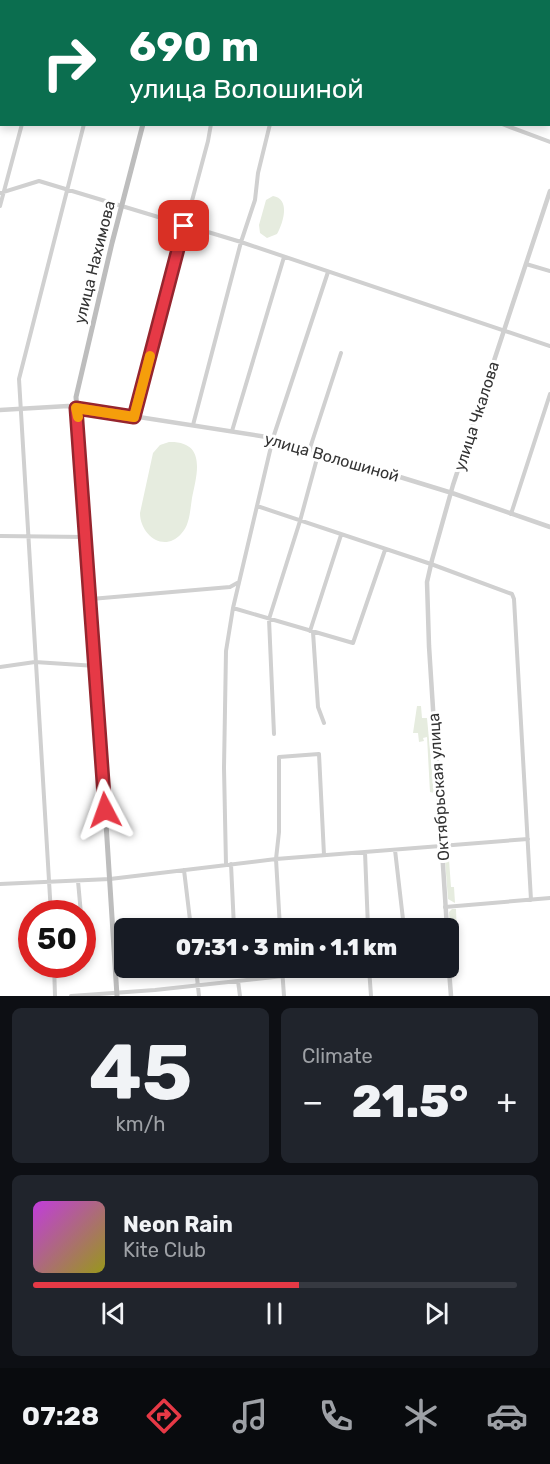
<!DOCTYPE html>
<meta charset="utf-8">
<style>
:root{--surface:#171b24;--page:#20242c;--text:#f1f3f6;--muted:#9ea1a6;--line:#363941;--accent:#e63946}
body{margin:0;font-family:Rubik,sans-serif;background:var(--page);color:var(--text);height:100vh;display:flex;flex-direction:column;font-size:22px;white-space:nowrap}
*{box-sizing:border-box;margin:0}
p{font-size:20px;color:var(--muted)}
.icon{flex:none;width:33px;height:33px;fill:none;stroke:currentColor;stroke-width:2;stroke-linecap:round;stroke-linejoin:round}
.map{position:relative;height:996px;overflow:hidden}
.side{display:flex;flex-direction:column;gap:12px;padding:12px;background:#0d0f14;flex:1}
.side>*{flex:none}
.banner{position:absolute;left:0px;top:0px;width:550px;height:126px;box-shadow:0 3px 9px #0003;background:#0b6e4f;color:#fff;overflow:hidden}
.speed{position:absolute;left:18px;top:900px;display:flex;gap:12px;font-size:30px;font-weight:700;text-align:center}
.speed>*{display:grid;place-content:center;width:78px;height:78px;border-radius:50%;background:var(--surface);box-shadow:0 3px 9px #0003;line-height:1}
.speed .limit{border:9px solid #d22;background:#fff;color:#111}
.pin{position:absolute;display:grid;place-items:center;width:51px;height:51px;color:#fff;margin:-26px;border-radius:12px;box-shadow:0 3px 9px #0006}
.me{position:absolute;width:66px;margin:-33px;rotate:356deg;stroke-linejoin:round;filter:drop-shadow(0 0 4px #0008)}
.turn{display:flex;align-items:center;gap:21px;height:126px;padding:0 30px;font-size:27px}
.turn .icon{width:78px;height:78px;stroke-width:2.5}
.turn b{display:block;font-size:42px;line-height:51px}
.big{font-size:45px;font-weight:800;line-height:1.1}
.side .card{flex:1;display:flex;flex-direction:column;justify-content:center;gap:9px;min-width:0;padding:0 21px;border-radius:9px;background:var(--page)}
.side .dial{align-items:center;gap:0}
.dial b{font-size:78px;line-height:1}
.song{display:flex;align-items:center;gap:18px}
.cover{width:72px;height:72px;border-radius:9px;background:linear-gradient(135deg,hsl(290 70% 55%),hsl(60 70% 35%))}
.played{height:6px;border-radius:3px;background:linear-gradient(90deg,var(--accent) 55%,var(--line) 55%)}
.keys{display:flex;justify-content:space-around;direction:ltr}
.heat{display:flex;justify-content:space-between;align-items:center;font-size:33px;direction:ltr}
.side .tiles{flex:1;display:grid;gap:12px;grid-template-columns:1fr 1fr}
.card:last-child{grid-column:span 2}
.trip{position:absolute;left:114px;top:918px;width:345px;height:60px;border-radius:9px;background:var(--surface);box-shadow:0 3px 9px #0003;font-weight:800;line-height:60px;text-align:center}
.tab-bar{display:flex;height:96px;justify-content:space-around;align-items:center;background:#090b0e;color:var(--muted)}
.tab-bar .icon{width:42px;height:42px}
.tab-bar .current{color:var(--accent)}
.tab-bar b{font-size:27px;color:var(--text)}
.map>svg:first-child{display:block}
.green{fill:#e6ecdf}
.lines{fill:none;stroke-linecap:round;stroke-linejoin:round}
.minor{stroke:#d0d0d0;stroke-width:4}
.tertiary{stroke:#d0d0d0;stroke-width:4.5}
.secondary{stroke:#bdbdbd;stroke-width:5}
.route-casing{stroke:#96252e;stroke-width:15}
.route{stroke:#e63946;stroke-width:10}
.slow{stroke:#f59e0b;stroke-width:10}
.labels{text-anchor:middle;stroke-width:6;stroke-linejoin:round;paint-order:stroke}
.street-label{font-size:16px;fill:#333;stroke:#fff}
</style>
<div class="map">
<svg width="550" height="996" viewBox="0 0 550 996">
<rect width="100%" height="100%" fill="#fff"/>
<path class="green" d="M273 196C291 199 283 223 277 234L267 238 260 233 259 225 266 200Z
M169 442C207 441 197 474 192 498 190 510 190 525 181 534 164 553 140 535 140 513L153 453 160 445Z
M417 706H421L422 718H427L434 793 430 792 427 737 423 738 424 741 419 742 418 733H413Z
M448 846 451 887H454L455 903 448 899 444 847Z
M452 909H456L458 966 455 967 452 963 449 912Z"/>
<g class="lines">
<path class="minor" d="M56 2V0
M117 2V0
M545 2 546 0
M502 124 550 142
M0 193 39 181 241 242 550 346
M0 206 22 124
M526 264 550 271
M134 417 208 141 211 124
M193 425 241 242 255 200 258 173 270 124
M232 431 284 257
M310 448 341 353
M257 506 431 564 512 594 514 599 531 900
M511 514 550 394
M0 536 86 537
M91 599 230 587 239 582
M233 608 353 643 385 550
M310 631 341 535
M313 632 318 707 324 723
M0 667 35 662 96 666
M274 734 269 619 300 521 319 451
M395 850 404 928
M365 852 368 928
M231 864 234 928
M226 865 224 768 226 651 233 608 273 438 328 272
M184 870 190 920
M78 881 81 914
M0 884 110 879 276 859 528 839
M445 907 550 898
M51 914 19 379 84 124
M280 928 276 859 279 832V757L319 754 324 855
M54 964 55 996
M196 968 199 996
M282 968 284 996
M369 968 371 996
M238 981 240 996
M71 996 155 990 283 976 449 968"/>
<path class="tertiary" d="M130 0 135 2
M0 410 68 406 273 438 452 493 550 527
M447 928 429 646 427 582 432 560 453 485 550 191
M448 957 451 996"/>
<path class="secondary" d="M191 0 193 2
M178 2 179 0
M117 996 96 666 76 397 112 243 143 124"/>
</g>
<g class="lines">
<g class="route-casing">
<path id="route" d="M105 810 76 408 134 417 184 226"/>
</g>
<use href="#route" class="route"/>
<path class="slow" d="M78 417 76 408 134 417 150 356"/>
</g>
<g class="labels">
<g class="street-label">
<text transform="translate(94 262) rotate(-76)" y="6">улица Нахимова</text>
<text transform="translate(476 416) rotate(-72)" y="6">улица Чкалова</text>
<text transform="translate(332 457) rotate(16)" y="6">улица Волошиной</text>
<text transform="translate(438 787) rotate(-94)" y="6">Октябрьская улица</text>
</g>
</g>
</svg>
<div class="speed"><div class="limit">50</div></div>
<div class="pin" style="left:184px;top:226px;background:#d93025"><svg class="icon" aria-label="arrive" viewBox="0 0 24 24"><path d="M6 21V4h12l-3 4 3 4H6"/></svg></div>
<svg class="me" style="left:105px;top:810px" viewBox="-20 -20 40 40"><path d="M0-17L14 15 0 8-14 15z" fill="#e63946" stroke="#fff" stroke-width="4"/></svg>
<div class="trip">07:31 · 3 min · 1.1 km</div>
<div class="banner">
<div class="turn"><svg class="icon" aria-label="right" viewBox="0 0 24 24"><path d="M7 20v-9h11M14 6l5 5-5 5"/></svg><div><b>690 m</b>улица Волошиной</div></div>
</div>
</div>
<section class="side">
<div class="tiles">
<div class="card dial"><b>45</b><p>km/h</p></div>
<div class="card"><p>Climate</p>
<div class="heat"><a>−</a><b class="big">21.5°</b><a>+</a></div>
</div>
<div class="card">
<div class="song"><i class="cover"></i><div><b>Neon Rain</b><p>Kite Club</p></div></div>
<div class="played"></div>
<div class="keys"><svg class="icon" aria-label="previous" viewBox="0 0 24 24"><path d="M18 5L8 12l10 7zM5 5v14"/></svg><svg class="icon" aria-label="pause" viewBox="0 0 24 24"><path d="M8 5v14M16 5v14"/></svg><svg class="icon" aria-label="next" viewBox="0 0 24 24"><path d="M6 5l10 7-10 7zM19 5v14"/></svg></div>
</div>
</div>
</section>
<nav class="tab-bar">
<b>07:28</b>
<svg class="icon current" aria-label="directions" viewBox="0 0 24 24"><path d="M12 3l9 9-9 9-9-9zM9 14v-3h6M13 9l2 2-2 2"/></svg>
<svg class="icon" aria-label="music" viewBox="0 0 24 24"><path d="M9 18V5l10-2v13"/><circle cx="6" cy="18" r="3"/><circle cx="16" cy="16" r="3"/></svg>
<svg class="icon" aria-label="phone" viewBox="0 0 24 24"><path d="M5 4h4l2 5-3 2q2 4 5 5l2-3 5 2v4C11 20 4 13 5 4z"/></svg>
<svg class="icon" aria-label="climate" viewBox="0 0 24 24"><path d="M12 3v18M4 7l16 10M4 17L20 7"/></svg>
<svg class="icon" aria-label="car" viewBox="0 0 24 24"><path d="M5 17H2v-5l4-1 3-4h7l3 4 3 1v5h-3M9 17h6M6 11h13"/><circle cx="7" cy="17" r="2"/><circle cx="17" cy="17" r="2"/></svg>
</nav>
